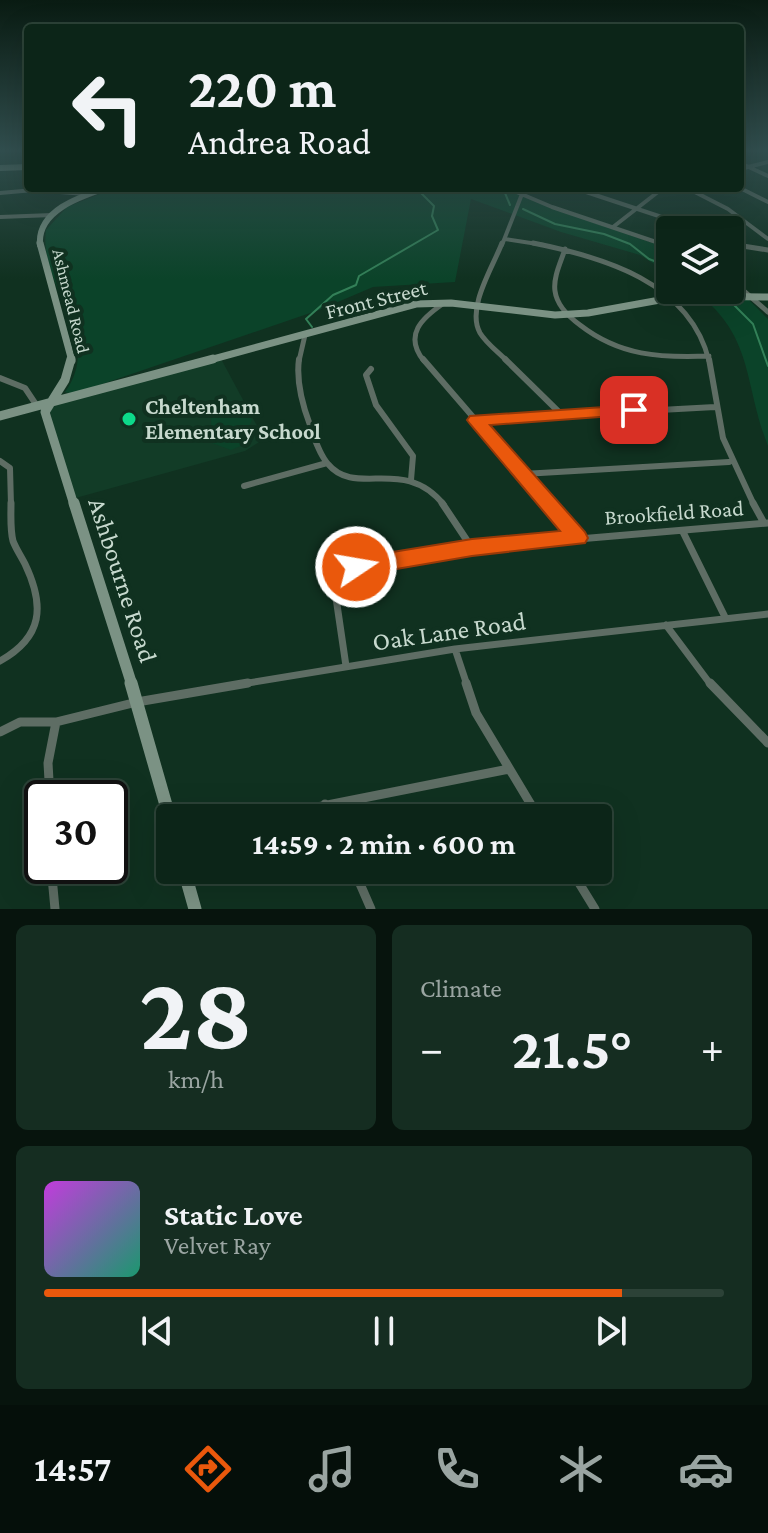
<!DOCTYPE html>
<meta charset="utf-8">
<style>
:root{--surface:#0c2518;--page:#152d21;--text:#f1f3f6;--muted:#9aa5a2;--line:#2c4237;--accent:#ea580c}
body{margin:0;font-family:"Crimson Pro",serif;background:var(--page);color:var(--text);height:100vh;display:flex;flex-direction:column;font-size:30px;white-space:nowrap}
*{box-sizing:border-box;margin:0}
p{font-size:26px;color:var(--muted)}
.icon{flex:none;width:44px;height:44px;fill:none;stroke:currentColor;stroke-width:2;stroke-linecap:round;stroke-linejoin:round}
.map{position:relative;height:909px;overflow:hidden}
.sheet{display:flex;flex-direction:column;gap:16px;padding:16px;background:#07140d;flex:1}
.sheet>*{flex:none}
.hud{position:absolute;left:24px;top:24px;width:720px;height:168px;border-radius:8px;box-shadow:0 8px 32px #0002,0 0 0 2px var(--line);background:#0c2518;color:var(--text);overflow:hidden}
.buttons{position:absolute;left:656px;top:216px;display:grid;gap:16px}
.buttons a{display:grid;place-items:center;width:88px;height:88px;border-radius:8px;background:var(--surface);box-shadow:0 8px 32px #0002,0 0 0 2px var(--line);font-size:40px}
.speed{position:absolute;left:24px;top:780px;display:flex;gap:16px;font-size:40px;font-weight:700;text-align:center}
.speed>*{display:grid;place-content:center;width:104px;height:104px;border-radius:50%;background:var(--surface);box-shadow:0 8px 32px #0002,0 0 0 2px var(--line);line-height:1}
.speed .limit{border:4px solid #111;border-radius:12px;background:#fff;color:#111}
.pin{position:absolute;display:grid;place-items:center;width:68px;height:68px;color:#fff;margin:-34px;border-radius:16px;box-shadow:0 4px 12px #0006}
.me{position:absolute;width:88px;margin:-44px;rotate:78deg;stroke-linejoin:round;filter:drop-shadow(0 0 6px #0008)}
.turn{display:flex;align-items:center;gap:28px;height:168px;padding:0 32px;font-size:36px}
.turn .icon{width:104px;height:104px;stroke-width:2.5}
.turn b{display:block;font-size:56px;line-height:68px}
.big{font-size:60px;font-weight:700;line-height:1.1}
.sheet .tile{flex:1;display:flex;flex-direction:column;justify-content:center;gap:12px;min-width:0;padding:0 28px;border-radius:12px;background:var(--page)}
.sheet .dial{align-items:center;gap:0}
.dial b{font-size:104px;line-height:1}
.song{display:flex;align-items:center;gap:24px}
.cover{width:96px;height:96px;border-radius:12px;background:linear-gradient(135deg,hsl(290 70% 55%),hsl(160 70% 35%))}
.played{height:8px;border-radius:4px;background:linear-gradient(90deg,var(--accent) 85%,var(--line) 85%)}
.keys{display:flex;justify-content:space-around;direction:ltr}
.heat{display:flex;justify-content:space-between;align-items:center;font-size:44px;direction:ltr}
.sheet .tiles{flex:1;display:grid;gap:16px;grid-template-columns:1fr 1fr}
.tile:last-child{grid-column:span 2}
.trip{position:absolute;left:156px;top:804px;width:456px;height:80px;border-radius:8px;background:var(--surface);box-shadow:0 8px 32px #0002,0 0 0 2px var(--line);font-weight:700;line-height:80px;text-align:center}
.menu{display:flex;height:128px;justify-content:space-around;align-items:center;background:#050f0a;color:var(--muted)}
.menu .icon{width:56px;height:56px}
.menu .on{color:var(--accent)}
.menu b{font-size:36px;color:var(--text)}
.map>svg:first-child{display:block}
.built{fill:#123c27}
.green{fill:#0b4329}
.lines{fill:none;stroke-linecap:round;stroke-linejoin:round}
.stream{stroke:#338058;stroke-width:2}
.street-far4{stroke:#5e6d64;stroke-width:4}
.street-far3{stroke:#5e6d64;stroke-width:5}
.street-far2{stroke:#5e6d64;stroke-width:6}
.street-far1{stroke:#5e6d64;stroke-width:7}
.street{stroke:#5e6d64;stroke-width:9}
.secondary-far4{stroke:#7b9284;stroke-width:6}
.secondary-far3{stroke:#7b9284;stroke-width:7}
.secondary-far2{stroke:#7b9284;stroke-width:9}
.secondary-far1{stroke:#7b9284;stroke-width:11}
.secondary{stroke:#7b9284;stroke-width:13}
.route{fill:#ea580c;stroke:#983908;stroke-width:2}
.poi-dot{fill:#0dd98a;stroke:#103120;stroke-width:3}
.labels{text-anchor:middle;stroke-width:8;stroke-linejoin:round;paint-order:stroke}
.far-street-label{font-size:18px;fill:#c7d9ce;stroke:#103120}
.street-label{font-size:22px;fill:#c7d9ce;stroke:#103120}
.poi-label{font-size:22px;font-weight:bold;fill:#c7d9ce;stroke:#103120;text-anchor:start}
.near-street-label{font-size:26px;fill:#c7d9ce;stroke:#103120}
</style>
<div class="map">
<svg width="768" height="909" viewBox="0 0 768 909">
<rect width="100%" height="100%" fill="#103120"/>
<path class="built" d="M220 357 264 439 245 451 72 499 48 404Z"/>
<path class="green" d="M115 188H503L562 212 670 249V274L640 255 561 232 471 199 455 282 373 287 319 310 73 394 65 392C105 338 38 287 46 230L67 207Z
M730 281 768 319V446C743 383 755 335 693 290H730Z
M239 410 247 413 252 420 249 426 248 443 231 450 212 443 211 416Z"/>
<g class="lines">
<path class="stream" d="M495 188 505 193 510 205
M523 209 555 224 604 234 630 244 649 259 670 267
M734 305 753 324 768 366
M312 327 306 319 333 295 356 285 359 276 438 230 432 216 434 206 416 188"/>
<path class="street-far4" d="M740 163 768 176
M740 169 768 162
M507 188 552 207 665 245
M574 188 701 230
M687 188 728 209 768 239
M740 188 768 202
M0 193 34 190 86 194
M0 217 52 215
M613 227 663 188
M505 239 544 245
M730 244 737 245
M502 245 522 194"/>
<path class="street-far3" d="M502 243C493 267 466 308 480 333 486 343 498 352 507 361
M533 243C603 257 690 282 709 361
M659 243 670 247
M730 244 768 250
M565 249C561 262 553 277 555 291 557 306 569 317 580 325 620 356 660 358 709 356
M730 279 768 312
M299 361 305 335
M424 361C403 335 422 318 444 303"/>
<path class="street-far2" d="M299 359C296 381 302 404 310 425 314 437 319 454 328 464 356 498 404 455 444 505
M423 359 549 505
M505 359 561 414
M709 359 723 438 754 505
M371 369 366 375 376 405 413 456 411 480
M0 378 25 388 37 406
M476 420 715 407
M0 461 10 468 11 505
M523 474 729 462
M244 486 327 463"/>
<path class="street-far1" d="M442 503 472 548
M547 503 578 538
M753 503 764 523
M683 532 725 617
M666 625 711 685
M455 649 467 685
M0 661C43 637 45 606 25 564 21 556 16 549 13 541 10 529 11 515 11 503
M346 666 335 591 343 579 365 564 472 548 768 523
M236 685 455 649 768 614"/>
<path class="street" d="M466 683 476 713 539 818
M710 683 768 743
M0 732 20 722H56L137 702 248 683
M50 798 48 763 56 722
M325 804 331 818
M262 818 509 769
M51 866 55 909
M354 870 371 909
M571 870 595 909"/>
<path class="secondary-far4" d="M0 168 28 167
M40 245C37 211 79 197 106 188"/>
<path class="secondary-far3" d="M40 243 72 361
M206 361 416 304 451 303 555 315 588 313 682 296 768 297"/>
<path class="secondary-far2" d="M71 359 65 380 45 412 74 505
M0 416 213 359"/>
<path class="secondary-far1" d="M74 503 132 685"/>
<path class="secondary" d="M131 683 170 819
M184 870 195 909"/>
</g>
<linearGradient id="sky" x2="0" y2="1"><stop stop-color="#091b12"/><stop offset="0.54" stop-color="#314e4e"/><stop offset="1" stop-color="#314e4e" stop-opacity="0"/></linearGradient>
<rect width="768" height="279" fill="url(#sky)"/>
<path class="route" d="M634 405 640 406 642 410 640 414 490 425 585 532 588 538 585 543 472 556 356 576 349 573 346 567 349 561 356 558 472 539 560 531 470 424 467 420 470 416Z"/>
<circle class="poi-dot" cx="129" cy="419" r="8"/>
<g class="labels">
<g class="far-street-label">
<text transform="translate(71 301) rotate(76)" y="6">Ashmead Road</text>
</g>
<g class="street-label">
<text transform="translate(376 299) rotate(-14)" y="8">Front Street</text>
<text transform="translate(674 512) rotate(-4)" y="8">Brookfield Road</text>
</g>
<g class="poi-label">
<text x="145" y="414">Cheltenham<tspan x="145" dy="25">Elementary School</tspan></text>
</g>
<g class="near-street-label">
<text transform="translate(123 580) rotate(72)" y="9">Ashbourne Road</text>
<text transform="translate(449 631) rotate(-8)" y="9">Oak Lane Road</text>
</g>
</g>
</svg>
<div class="buttons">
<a><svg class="icon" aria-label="layers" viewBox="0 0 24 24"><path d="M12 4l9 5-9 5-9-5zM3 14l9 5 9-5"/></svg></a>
</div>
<div class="speed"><div class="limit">30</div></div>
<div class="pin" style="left:634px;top:410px;background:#d93025"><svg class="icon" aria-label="arrive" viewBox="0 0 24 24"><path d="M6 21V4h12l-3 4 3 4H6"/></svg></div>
<svg class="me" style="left:356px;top:567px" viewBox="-20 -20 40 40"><circle r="17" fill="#ea580c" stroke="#fff" stroke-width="3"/><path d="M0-11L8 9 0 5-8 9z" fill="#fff"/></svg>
<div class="trip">14:59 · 2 min · 600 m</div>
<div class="hud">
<div class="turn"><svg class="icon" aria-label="left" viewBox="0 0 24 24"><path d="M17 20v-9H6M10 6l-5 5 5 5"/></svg><div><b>220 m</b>Andrea Road</div></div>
</div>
</div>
<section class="sheet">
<div class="tiles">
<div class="tile dial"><b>28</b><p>km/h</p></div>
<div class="tile"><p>Climate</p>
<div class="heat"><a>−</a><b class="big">21.5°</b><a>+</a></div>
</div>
<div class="tile">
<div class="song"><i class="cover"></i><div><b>Static Love</b><p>Velvet Ray</p></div></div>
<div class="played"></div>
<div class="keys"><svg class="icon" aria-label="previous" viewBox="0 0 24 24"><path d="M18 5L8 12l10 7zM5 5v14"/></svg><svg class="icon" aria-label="pause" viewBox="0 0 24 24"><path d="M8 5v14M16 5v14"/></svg><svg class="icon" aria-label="next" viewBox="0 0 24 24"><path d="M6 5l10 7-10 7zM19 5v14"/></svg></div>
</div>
</div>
</section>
<nav class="menu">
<b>14:57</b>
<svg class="icon on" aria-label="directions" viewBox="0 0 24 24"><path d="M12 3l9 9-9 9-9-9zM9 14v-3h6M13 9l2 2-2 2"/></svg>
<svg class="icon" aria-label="music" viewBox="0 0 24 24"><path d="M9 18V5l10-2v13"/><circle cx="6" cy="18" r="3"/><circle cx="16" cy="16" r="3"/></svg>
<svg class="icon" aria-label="phone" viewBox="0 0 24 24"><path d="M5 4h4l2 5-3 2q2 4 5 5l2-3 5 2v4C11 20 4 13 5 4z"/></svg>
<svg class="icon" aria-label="climate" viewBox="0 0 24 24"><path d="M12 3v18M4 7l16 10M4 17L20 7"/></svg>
<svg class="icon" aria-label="car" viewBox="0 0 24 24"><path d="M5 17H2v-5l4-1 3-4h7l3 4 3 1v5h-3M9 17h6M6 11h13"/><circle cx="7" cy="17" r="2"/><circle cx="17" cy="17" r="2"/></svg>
</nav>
